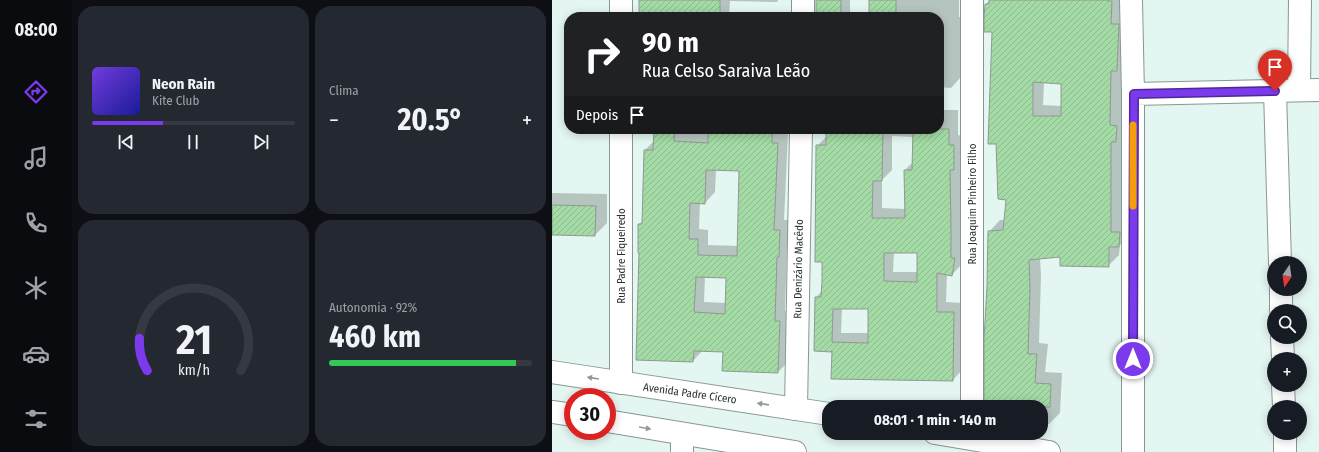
<!DOCTYPE html>
<html lang="pt">
<meta charset="utf-8">
<style>
:root{--surface:#171b24;--page:#242831;--text:#f1f3f6;--muted:#9ea1a6;--line:#363941;--accent:#7c3aed}
body{margin:0;font-family:"Fira Sans Condensed",sans-serif;background:var(--page);color:var(--text);height:100vh;display:flex;flex-direction:column;font-size:15px;white-space:nowrap}
*{box-sizing:border-box;margin:0}
p{font-size:13px;color:var(--muted)}
.icon{flex:none;width:22px;height:22px;fill:none;stroke:currentColor;stroke-width:2;stroke-linecap:round;stroke-linejoin:round}
.map{position:relative;flex:1;overflow:hidden}
.side{display:flex;flex-direction:column;gap:6px;padding:6px;background:#0d0f14;width:480px}
.side>*{flex:none}
.hud{position:absolute;left:12px;top:12px;width:380px;height:122px;border-radius:16px;box-shadow:0 2px 10px #0003;background:#202124;color:#fff;overflow:hidden}
.needle{width:26px;rotate:193deg}
.tools{position:absolute;left:715px;top:256px;display:grid;gap:8px}
.tools a{display:grid;place-items:center;width:40px;height:40px;border-radius:50%;background:var(--surface);box-shadow:0 2px 10px #0003;font-size:20px}
.speed{position:absolute;left:12px;top:388px;display:flex;gap:8px;font-size:20px;font-weight:700;text-align:center}
.speed>*{display:grid;place-content:center;width:52px;height:52px;border-radius:50%;background:var(--surface);box-shadow:0 2px 10px #0003;line-height:1}
.speed .limit{border:6px solid #d22;background:#fff;color:#111}
.pin{position:absolute;display:grid;place-items:center;width:34px;height:34px;color:#fff;margin:-41px -17px;border-radius:50% 50% 50% 0;rotate:-45deg;box-shadow:0 0 4px #0007}
.pin .icon{rotate:45deg}
.me{position:absolute;width:44px;margin:-22px;rotate:0deg;stroke-linejoin:round;filter:drop-shadow(0 0 3px #0008)}
.turn{display:flex;align-items:center;gap:14px;height:84px;padding:0 12px;font-size:18px}
.turn .icon{width:52px;height:52px;stroke-width:2.5}
.turn b{display:block;font-size:28px;line-height:34px}
.then{display:flex;align-items:center;height:38px;padding:0 12px;background:#0003;gap:8px;font-size:15px}
.big{font-size:30px;font-weight:700;line-height:1.1}
.side .widget{flex:1;display:flex;flex-direction:column;justify-content:center;gap:6px;min-width:0;padding:0 14px;border-radius:16px;background:var(--page)}
.side .dial{align-items:center;gap:0}
.dial svg{height:104px;overflow:visible;fill:none;stroke:var(--line);stroke-width:7;stroke-linecap:round;text-anchor:middle}
.dial text{fill:var(--text);stroke:none}
.song{display:flex;align-items:center;gap:12px}
.cover{width:48px;height:48px;border-radius:6px;background:linear-gradient(135deg,hsl(260 70% 55%),hsl(240 70% 35%))}
.played{height:4px;border-radius:2px;background:linear-gradient(90deg,var(--accent) 35%,var(--line) 35%)}
.keys{display:flex;justify-content:space-around;direction:ltr}
.heat{display:flex;justify-content:space-between;align-items:center;font-size:22px;direction:ltr}
.charge{height:6px;border-radius:3px;background:linear-gradient(90deg,#34c759 92%,var(--line) 0)}
.side .tiles{flex:1;display:grid;gap:6px;grid-template-columns:repeat(2,1fr)}
.trip{position:absolute;left:270px;top:400px;width:226px;height:40px;border-radius:16px;background:var(--surface);box-shadow:0 2px 10px #0003;font-weight:700;line-height:40px;text-align:center}
main{display:flex;flex:1;min-height:0}
.tab-bar{display:flex;flex-direction:column;width:72px;justify-content:space-around;align-items:center;background:#090b0e;color:var(--muted)}
.tab-bar .icon{width:28px;height:28px}
.tab-bar .current{color:var(--accent)}
.tab-bar b{font-size:18px;color:var(--text)}
.map>svg:first-child{display:block}
.shadow{fill:#0003;fill-rule:evenodd}
.building{fill:url(#building-hatch);stroke:#8f9a8f;fill-rule:evenodd}
.lines{fill:none;stroke-linecap:round;stroke-linejoin:round}
.minor-casing{stroke:#879893;stroke-width:24}
.highway-casing{stroke:#879893;stroke-width:24}
.minor{stroke:#fff;stroke-width:22}
.highway{stroke:#fff;stroke-width:22}
.oneway{fill:#949897}
.route-casing{stroke:#51269a;stroke-width:10}
.route{stroke:#7c3aed;stroke-width:7}
.slow{stroke:#f59e0b;stroke-width:7}
.labels{text-anchor:middle;stroke-width:4;stroke-linejoin:round;paint-order:stroke}
.street-label{font-size:11px;fill:#2a312f;stroke:#fff}
</style>
<main>
<nav class="tab-bar">
<b>08:00</b>
<svg class="icon current" aria-label="directions" viewBox="0 0 24 24"><path d="M12 3l9 9-9 9-9-9zM9 14v-3h6M13 9l2 2-2 2"/></svg>
<svg class="icon" aria-label="music" viewBox="0 0 24 24"><path d="M9 18V5l10-2v13"/><circle cx="6" cy="18" r="3"/><circle cx="16" cy="16" r="3"/></svg>
<svg class="icon" aria-label="phone" viewBox="0 0 24 24"><path d="M5 4h4l2 5-3 2q2 4 5 5l2-3 5 2v4C11 20 4 13 5 4z"/></svg>
<svg class="icon" aria-label="climate" viewBox="0 0 24 24"><path d="M12 3v18M4 7l16 10M4 17L20 7"/></svg>
<svg class="icon" aria-label="car" viewBox="0 0 24 24"><path d="M5 17H2v-5l4-1 3-4h7l3 4 3 1v5h-3M9 17h6M6 11h13"/><circle cx="7" cy="17" r="2"/><circle cx="17" cy="17" r="2"/></svg>
<svg class="icon" aria-label="filters" viewBox="0 0 24 24"><path d="M4 7h16M4 17h16"/><circle cx="9" cy="7" r="2"/><circle cx="15" cy="17" r="2"/></svg>
</nav>
<section class="side">
<div class="tiles">
<div class="widget">
<div class="song"><i class="cover"></i><div><b>Neon Rain</b><p>Kite Club</p></div></div>
<div class="played"></div>
<div class="keys"><svg class="icon" aria-label="previous" viewBox="0 0 24 24"><path d="M18 5L8 12l10 7zM5 5v14"/></svg><svg class="icon" aria-label="pause" viewBox="0 0 24 24"><path d="M8 5v14M16 5v14"/></svg><svg class="icon" aria-label="next" viewBox="0 0 24 24"><path d="M6 5l10 7-10 7zM19 5v14"/></svg></div>
</div>
<div class="widget"><p>Clima</p>
<div class="heat"><a>−</a><b class="big">20.5°</b><a>+</a></div>
</div>
<div class="widget dial"><svg viewBox="0 0 100 80">
<path d="M14 69A42 42 0 1 1 86 69"/>
<path d="M14 69A42 42 0 0 1 8 44" stroke="#7c3aed"/>
<text x="50" y="56" font-size="32" font-weight="700">21</text>
<text x="50" y="72" font-size="11">km/h</text>
</svg></div>
<div class="widget"><p>Autonomia · 92%</p><b class="big">460 km</b><div class="charge"></div></div>
</div>
</section>
<div class="map">
<svg width="767" height="452" viewBox="0 0 767 452">
<defs>
<pattern id="building-hatch" width="6" height="6" patternUnits="userSpaceOnUse"><rect width="6" height="6" fill="#a3daa5"/><path d="M-1 1l2-2M0 6l6-6M5 7l2-2" fill="none" stroke="#8cbc8e"/></pattern>
</defs>
<rect width="100%" height="100%" fill="#e4f6f1"/>
<path class="shadow" d="M88 0H226L225 2 178 1 177 17H88Z
M264 0H298V17H264Z
M318 0H407V17H409L408 78 399 88 387 87V17H318Z
M438 0H571L569 114 576 115 575 130 569 136 570 221 578 222V235L568 245 567 255 556 266 509 255 488 258 489 276 487 343 496 344 493 372 510 373 508 413 497 424H489V407H433L437 232 448 220H453L455 199 441 31 434 4ZM492 82 510 83V106L491 105Z
M387 110H406V135L411 136V159L408 163 409 248H412L409 265 400 275 395 274 394 302 411 303 410 370 401 380 281 349 264 297 270 291 271 261 265 146 275 136V129H387ZM340 136 362 137 361 162 353 170 354 209 330 208V180L340 170ZM342 252H366V272H341ZM290 308H317V333H289Z
M103 129H132V132H157L158 129H230L229 133H236L232 220H238L237 245 235 247 233 311H238L236 362 226 372 171 370 172 351 151 350 141 361 88 252 87 224 92 220 93 150 102 141ZM164 169 188 170 186 246 156 245V230L147 229 148 202 153 203 163 192ZM153 276 175 277 174 303 152 302Z
M0 193 55 194V223L43 235 0 234Z"/>
<path class="building" d="M87 0H168V16L87 17Z
M264 0H289V17H264Z
M317 0H344V17H317Z
M437 0H555V1H560L559 24H567L565 71H559L558 125 565 126 564 142H559V232H568L567 247H557V267L508 266V257L477 260 478 288 476 354H485L483 383 499 384 498 407H432V339L435 286 436 231 451 230 454 200 446 199 444 144H436L440 32H432V18L433 4H437ZM481 82 509 84V116H481Z
M102 129H123L122 141 156 143V130L195 132V129H220V143H226L222 230H228L227 257H225L223 321H228L226 373 170 371 171 352 142 351 141 362 84 360 87 253H86V224H90L92 150H101ZM154 170 187 171 185 256 146 255V239H137L138 203 153 204ZM144 277 174 278 173 314 142 312Z
M274 129H331L330 181H321L320 218H353L352 170H360L361 129H397V145H402V170H398L399 228V258H403L400 276 385 273V312H402L401 381 279 379 280 351V352L262 351 263 297H269L270 282V262H263L264 145H274ZM332 253H365V282L332 281ZM281 309H316V343L280 342Z
M0 205 44 206 43 236 0 235Z"/>
<g class="lines">
<g class="minor-casing">
<path id="minor" d="M69 0V17
M579 0 581 94V452
M251 17V0
M747 90 748 0
M723 91 728 263
M581 94 767 90
M69 129V383
M729 289V311
M730 337 731 359
M731 385 732 407
M420 407V0
M244 409 249 129
M733 433V452
M130 452V434"/>
</g>
<g class="highway-casing">
<path id="highway" d="M0 372 277 414
M0 412 21 415
M55 421 243 452
M383 433 497 452"/>
</g>
<use href="#minor" class="minor"/>
<use href="#highway" class="highway"/>
</g>
<defs><path id="oneway-solid" d="M-6-.8H1V-3.2L6.5 0L1 3.2V.8H-6Z"/></defs>
<g class="oneway">
<use href="#oneway-solid" transform="translate(41 378) rotate(-171)"/>
<use href="#oneway-solid" transform="translate(211 404) rotate(-172)"/>
<use href="#oneway-solid" transform="translate(93 428) rotate(10)"/>
</g>
<g class="lines">
<g class="route-casing">
<path id="route" d="M581 359 582 94 723 91"/>
</g>
<use href="#route" class="route"/>
<path class="slow" d="M581 206V125"/>
</g>
<g class="labels">
<g class="street-label">
<text transform="translate(420 204) rotate(-90)" y="4">Rua Joaquim Pinheiro Filho</text>
<text transform="translate(69 256) rotate(-90)" y="4">Rua Padre Fiqueiredo</text>
<text transform="translate(246 269) rotate(-89)" y="4">Rua Denizário Macêdo</text>
<text transform="translate(138 393) rotate(8)" y="4">Avenida Padre Cícero</text>
</g>
</g>
</svg>
<div class="tools">
<a><svg class="needle" viewBox="-14 -14 28 28"><path d="M0-13l5 13h-10z" fill="#e53935"/><path d="M0 13l5-13h-10z" fill="#9ea1a6"/></svg></a>
<a><svg class="icon" aria-label="search" viewBox="0 0 24 24"><circle cx="10" cy="10" r="6"/><path d="M15 15l6 6"/></svg></a>
<a>+</a>
<a>−</a>
</div>
<div class="speed"><div class="limit">30</div></div>
<div class="pin" style="left:723px;top:91px;background:#d93025"><svg class="icon" aria-label="arrive" viewBox="0 0 24 24"><path d="M6 21V4h12l-3 4 3 4H6"/></svg></div>
<svg class="me" style="left:581px;top:359px" viewBox="-20 -20 40 40"><circle r="17" fill="#7c3aed" stroke="#fff" stroke-width="3"/><path d="M0-11L8 9 0 5-8 9z" fill="#fff"/></svg>
<div class="trip">08:01 · 1 min · 140 m</div>
<div class="hud">
<div class="turn"><svg class="icon" aria-label="right" viewBox="0 0 24 24"><path d="M7 20v-9h11M14 6l5 5-5 5"/></svg><div><b>90 m</b>Rua Celso Saraiva Leão</div></div>
<div class="then">Depois<svg class="icon" aria-label="arrive" viewBox="0 0 24 24"><path d="M6 21V4h12l-3 4 3 4H6"/></svg></div>
</div>
</div>
</main>
